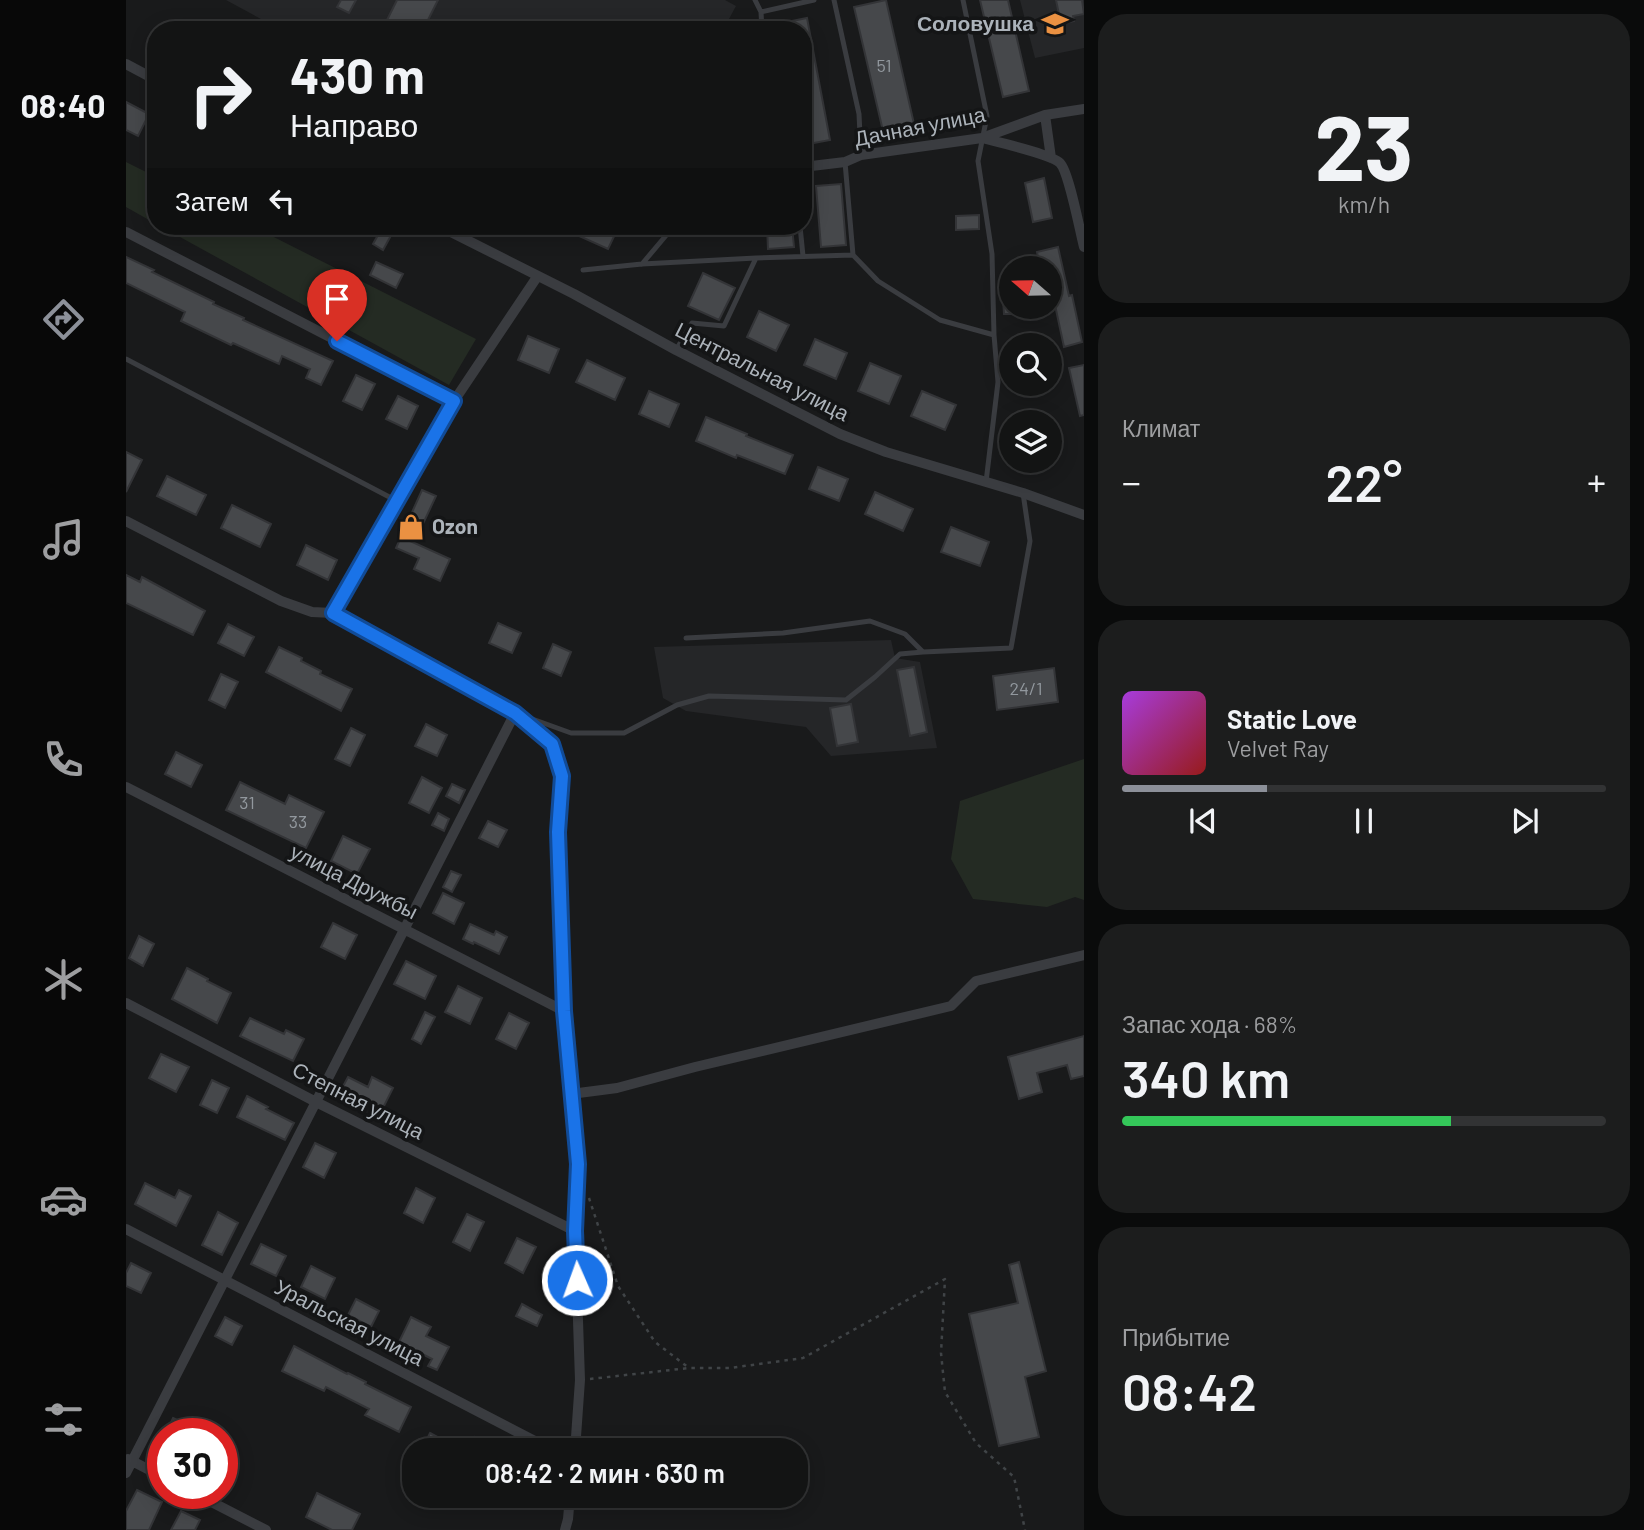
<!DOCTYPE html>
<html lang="ru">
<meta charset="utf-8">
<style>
:root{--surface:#131414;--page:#1c1d1d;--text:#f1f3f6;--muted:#9d9ea0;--line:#323334;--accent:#8c9099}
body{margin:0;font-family:Barlow,sans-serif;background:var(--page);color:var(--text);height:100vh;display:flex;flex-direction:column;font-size:26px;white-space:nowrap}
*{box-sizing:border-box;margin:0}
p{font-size:23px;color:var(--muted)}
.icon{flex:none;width:38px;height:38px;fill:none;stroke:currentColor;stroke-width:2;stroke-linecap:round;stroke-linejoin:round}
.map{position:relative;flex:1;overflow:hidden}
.drawer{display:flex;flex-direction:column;gap:14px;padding:14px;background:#0a0b0b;width:560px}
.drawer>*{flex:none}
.banner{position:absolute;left:21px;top:21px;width:665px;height:214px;border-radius:28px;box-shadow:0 4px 18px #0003,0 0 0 2px var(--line);background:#131414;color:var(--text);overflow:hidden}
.needle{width:46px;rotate:290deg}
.controls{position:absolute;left:873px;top:256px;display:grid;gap:14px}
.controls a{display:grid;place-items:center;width:63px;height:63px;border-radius:50%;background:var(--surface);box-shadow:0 4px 18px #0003,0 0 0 2px var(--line);font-size:35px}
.speed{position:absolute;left:21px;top:1418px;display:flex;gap:14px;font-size:35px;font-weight:700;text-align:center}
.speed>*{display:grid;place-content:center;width:91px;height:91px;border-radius:50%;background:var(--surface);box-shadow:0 4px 18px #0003,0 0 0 2px var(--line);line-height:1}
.speed .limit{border:10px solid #d22;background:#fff;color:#111}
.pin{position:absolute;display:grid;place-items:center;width:60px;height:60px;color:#fff;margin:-72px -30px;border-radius:50% 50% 50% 0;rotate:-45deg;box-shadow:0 0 7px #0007}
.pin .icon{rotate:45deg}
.me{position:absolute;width:77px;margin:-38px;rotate:358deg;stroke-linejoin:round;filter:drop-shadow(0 0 5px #0008)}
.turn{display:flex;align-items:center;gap:24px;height:147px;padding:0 28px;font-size:32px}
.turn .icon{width:91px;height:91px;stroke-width:2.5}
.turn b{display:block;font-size:49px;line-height:60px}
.then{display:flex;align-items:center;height:66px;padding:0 28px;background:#0003;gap:14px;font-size:26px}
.big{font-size:52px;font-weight:600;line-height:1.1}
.drawer .widget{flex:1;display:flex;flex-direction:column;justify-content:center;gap:10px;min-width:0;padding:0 24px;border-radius:28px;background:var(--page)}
.drawer .dial{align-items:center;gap:0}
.dial b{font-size:91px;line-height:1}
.song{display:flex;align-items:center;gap:21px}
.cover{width:84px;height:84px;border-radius:10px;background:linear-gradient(135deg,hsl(280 70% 55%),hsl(0 70% 35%))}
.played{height:7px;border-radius:4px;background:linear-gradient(90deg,var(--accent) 30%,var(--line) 30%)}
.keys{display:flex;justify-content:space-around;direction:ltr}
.heat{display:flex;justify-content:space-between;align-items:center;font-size:38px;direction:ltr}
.charge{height:10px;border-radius:5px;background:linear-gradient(90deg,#34c759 68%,var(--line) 0)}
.trip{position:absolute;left:276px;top:1438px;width:406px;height:70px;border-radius:28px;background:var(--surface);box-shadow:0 4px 18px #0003,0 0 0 2px var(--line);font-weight:600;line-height:70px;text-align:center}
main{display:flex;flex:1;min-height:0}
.dock{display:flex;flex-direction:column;width:126px;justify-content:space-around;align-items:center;background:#080808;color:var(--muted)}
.dock .icon{width:49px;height:49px}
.dock .current{color:var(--accent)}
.dock b{font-size:32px;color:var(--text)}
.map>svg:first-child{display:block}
.built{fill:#252628}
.green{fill:#242b23}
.building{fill:#46484b;stroke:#333437;stroke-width:2}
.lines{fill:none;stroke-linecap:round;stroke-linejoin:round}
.path{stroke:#404447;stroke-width:2.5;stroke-dasharray:3.5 5;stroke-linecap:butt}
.service{stroke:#3a3c40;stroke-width:5}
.minor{stroke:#3a3c40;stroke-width:10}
.route-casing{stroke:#114b97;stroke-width:18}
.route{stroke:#1a73e8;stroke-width:12}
.labels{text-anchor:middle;stroke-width:7;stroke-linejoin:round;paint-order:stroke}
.number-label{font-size:18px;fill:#92989e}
.poi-label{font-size:21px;font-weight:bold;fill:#acb3ba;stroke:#141516;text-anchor:end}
.street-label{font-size:21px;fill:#acb3ba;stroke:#141516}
</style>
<main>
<nav class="dock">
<b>08:40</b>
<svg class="icon current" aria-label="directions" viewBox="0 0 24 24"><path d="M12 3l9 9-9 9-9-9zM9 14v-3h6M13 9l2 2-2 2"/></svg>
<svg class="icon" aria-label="music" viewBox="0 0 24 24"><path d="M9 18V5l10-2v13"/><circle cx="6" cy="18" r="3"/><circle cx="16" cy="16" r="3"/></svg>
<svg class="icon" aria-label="phone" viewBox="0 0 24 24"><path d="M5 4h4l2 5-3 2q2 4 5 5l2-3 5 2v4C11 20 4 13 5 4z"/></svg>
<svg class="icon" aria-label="climate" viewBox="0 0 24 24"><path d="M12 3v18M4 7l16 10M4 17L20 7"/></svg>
<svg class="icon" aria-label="car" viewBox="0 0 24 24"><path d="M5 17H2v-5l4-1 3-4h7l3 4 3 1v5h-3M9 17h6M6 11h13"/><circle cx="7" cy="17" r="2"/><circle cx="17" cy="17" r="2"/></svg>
<svg class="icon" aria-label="filters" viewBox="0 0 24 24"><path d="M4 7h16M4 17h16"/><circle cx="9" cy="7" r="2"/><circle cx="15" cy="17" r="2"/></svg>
</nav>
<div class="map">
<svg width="958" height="1530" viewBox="0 0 958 1530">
<rect width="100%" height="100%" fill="#191a1b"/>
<path class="built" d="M100 0H599L610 6 597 30H155Z
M894 0H958V48L909 58Z
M765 640 769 658 794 662 811 748 705 756 680 727 560 711 537 698 528 647Z"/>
<path class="green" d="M0 162 30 177V224L0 207Z
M34 226H126L350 339 323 385Z
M958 759V900L949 897 921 907 847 899 825 859 834 801Z"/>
<path class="building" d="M215 0H230L223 13 211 7Z
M271 0H312L297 30H256Z
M760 0 788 124 757 131 728 7Z
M854 0H882L903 91 877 97Z
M930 0H956L958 14 947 16 948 21 935 24Z
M681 18 704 140 677 145V30H647L646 25Z
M0 102 23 114 12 136 0 130Z
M918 178 926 218 907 222 899 183Z
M715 184 720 245 695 247 690 186Z
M853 215V229L830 230V216Z
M257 226 268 230 257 250 247 244Z
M431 226H493L482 249Z
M641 226H666L668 247 642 249Z
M932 247 943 296 946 295 956 342 938 347 926 291H924V268H914L911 252Z
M0 257 28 270 26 272 88 302 87 304 118 318 117 320 207 361 195 385 180 378 184 369 156 356 153 364 107 343 105 345 55 321 59 312 0 283Z
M250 262 277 274 270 288 244 275Z
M577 273 609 288 593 320 562 306Z
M886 283V314H878L876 284Z
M633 311 663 325 650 351 621 337Z
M402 336 433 349 423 373 392 360Z
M689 339 721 353 710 379 678 365Z
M461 360 499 378 489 400 450 382Z
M744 363 775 376 763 404 732 391Z
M958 365V415L954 416 943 368Z
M230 375 249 384 236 410 217 401Z
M523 391 553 404 543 427 513 414Z
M796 391 830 405 819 430 785 416Z
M272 396 292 406 281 429 260 419Z
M580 417 621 434 620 436 667 455 659 474 611 455 610 458 570 441Z
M0 452 16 460 0 492Z
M692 467 722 479 713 501 683 489Z
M41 476 80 495 70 515 31 496Z
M296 490 310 496 296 526 292 523 284 541 324 559 314 581 288 569 293 558 270 548Z
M749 492 787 509 777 531 739 514Z
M106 505 145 524 134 547 95 528Z
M825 527 863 542 854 566 815 552Z
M180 545 211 560 202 580 171 565Z
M0 575 14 582 16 577 79 611 67 635 0 603Z
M372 623 395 633 386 653 363 643Z
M102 624 128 637 118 656 92 643Z
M427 644 445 652 435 676 417 668Z
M153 647 176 658 175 661 195 671 194 674 226 689 215 711 140 672Z
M788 667 801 732 784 736 771 670Z
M928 668 932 702 871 710 867 676Z
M95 674 112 682 99 708 83 700Z
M725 704 732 742 711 746 704 708Z
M300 724 321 735 311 756 289 746Z
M225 728 239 735 224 766 209 759Z
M50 752 76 765 65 787 39 774Z
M296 777 316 788 303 813 283 803Z
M114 782 159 804 163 795 198 812 180 848 100 810Z
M326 784 339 790 333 803 320 796Z
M312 813 323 819 318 831 306 825Z
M362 821 381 830 372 847 353 838Z
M217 836 244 849 231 874 205 861Z
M325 871 335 875 326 892 317 887Z
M317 893 338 903 328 924 307 913Z
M207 923 231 935 219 959 195 947Z
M344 924 368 935 370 931 381 937 373 954 348 942 347 944 337 939Z
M13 936 28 944 17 966 3 958Z
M280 961 310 976 299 999 268 984Z
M61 968 82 979 81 981 105 993 91 1023 46 999Z
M332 986 356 998 344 1024 319 1012Z
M299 1012 309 1017 295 1044 286 1039Z
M383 1013 403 1023 390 1049 370 1039Z
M124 1018 158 1034 160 1030 178 1039 167 1061 114 1036Z
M958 1036V1076L945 1079 941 1065 911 1073 916 1092 893 1099 882 1057Z
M35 1054 63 1067 50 1092 23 1078Z
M222 1077 242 1087 246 1077 267 1088 256 1110 215 1090Z
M86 1080 103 1088 91 1113 74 1105Z
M121 1096 142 1107 140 1109 168 1123 159 1140 111 1117Z
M189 1143 210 1153 198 1178 177 1167Z
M19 1183 49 1198 53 1190 65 1196 50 1226 9 1204Z
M290 1188 309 1198 297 1223 278 1213Z
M92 1212 112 1223 96 1255 76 1245Z
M341 1214 358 1222 344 1251 327 1242Z
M391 1238 410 1247 397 1273 379 1263Z
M135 1244 160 1256 150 1276 125 1264Z
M893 1262 920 1371 899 1377 913 1437 873 1446 843 1314 892 1303 883 1265Z
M5 1263 25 1273 15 1293 0 1286V1273Z
M185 1266 209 1278 199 1299 175 1287Z
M230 1299 253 1311 245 1327 222 1315Z
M396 1304 416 1315 411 1326 390 1316Z
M99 1317 116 1326 106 1345 89 1336Z
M285 1317 305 1327 300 1336 323 1347 311 1370 302 1366 306 1359 273 1342Z
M168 1346 221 1374 222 1373 240 1382 239 1384 285 1407 273 1432 239 1415 243 1409 200 1387 198 1391 156 1371Z
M47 1418 78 1433H40Z
M304 1433 337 1451H295Z
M349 1437 376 1451H342Z
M11 1490 36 1502 23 1530H0V1511Z
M191 1493 234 1514 226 1530H206L180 1517Z
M55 1511 74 1520 69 1530H45Z"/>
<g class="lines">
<path class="path" d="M463 1198 492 1286 529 1342 563 1368
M464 1379 563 1368H604L677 1358 819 1279 815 1353 819 1392 850 1443 888 1477 899 1530"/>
<path class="service" d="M629 0 635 12
M708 0 733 114 735 155
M837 0 861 116 852 161 866 254 868 335 872 382 860 482
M369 30 370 27
M636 30 635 12 688 0
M674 226 677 256
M727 255 752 281 814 320 868 335
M516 264 548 226
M457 270 516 264 630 258
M550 350 566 323 598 326 630 258 727 255 719 162
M0 359 271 501
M560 638 657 633 744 621 779 634 797 652 885 648 904 541 897 493
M398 716 445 733H498L551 705 583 696 720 700 749 677 774 654 797 652"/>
<path class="minor" d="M0 64 30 80
M919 115 925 158
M856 138C871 142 925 154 934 163 943 172 954 232 958 247
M677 167 719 162 735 155 856 138 919 115 958 109
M313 226 448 294 550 350 714 434 760 452 897 493 958 515
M0 232 328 401
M0 521 155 601 186 612 207 613 389 713 426 744 436 776 432 832 438 1011 451 1164 449 1231 454 1380 449 1451
M207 613 328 401 411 277
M0 787 438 1011
M0 1003 190 1102 449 1231
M445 1094 491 1088 569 1067 825 1006 850 981 958 955
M0 1229 428 1451
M2 1459 37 1477
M0 1473 389 713
M68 1493 140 1530
M439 1530 442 1519 444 1496"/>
</g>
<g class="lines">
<g class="route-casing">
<path id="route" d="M211 341 328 401 207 613 389 713 426 744 436 776 432 832 438 1011 452 1164 449 1231 451 1280"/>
</g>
<use href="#route" class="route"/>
</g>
<defs>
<g id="school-bare" transform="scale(2.1)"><path d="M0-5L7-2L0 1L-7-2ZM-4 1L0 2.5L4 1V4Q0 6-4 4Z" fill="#eb9142" stroke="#141516" stroke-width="2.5" paint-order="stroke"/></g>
<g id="shop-bare" transform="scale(2.1)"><path d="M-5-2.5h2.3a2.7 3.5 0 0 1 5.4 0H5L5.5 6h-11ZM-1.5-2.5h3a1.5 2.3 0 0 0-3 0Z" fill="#eb9142" stroke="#141516" stroke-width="2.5" paint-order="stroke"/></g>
</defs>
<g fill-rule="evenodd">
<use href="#school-bare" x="929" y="24"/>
<use href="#shop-bare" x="285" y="527"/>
</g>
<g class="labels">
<g class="number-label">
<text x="758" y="72">51</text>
<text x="900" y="695">24/1</text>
<text x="121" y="809">31</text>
<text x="172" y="828">33</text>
</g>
<g class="poi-label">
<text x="908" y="31">Соловушка</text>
<text x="306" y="534" text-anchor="start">Ozon</text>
</g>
<g class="street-label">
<text transform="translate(794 127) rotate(-11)" y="7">Дачная улица</text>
<text transform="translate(636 372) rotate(27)" y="7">Центральная улица</text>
<text transform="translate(228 882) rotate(27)" y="7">улица Дружбы</text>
<text transform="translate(232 1101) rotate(27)" y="7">Степная улица</text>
<text transform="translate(223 1323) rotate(27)" y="7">Уральская улица</text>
</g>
</g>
</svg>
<div class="controls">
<a><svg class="needle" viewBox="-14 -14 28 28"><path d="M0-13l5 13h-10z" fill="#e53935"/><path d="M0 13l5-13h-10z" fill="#9d9ea0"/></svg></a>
<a><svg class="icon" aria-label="search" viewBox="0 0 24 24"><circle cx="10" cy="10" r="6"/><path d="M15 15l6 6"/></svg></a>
<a><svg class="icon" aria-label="layers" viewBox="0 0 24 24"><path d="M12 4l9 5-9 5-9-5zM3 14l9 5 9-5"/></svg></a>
</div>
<div class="speed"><div class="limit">30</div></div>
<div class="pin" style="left:211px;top:341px;background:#d93025"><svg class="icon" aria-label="arrive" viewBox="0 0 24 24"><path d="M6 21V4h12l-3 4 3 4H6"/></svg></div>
<svg class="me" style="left:451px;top:1280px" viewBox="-20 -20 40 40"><circle r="17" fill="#1a73e8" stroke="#fff" stroke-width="3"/><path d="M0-11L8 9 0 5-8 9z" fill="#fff"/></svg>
<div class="trip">08:42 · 2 мин · 630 m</div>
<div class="banner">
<div class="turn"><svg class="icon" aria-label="right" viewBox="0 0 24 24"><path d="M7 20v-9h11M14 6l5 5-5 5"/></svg><div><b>430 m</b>Направо</div></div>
<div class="then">Затем<svg class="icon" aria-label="left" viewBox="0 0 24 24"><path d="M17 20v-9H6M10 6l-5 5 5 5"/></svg></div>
</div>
</div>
<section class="drawer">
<div class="widget dial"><b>23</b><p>km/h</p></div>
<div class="widget"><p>Климат</p>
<div class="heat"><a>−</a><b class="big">22°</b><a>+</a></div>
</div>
<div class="widget">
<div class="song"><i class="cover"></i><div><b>Static Love</b><p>Velvet Ray</p></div></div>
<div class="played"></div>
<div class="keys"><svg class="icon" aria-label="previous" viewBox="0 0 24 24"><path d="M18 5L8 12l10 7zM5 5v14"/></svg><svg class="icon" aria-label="pause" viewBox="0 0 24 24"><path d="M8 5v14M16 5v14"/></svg><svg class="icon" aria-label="next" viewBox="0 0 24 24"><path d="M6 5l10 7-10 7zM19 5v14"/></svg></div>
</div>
<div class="widget"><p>Запас хода · 68%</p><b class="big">340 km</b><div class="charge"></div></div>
<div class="widget"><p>Прибытие</p><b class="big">08:42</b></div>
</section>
</main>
